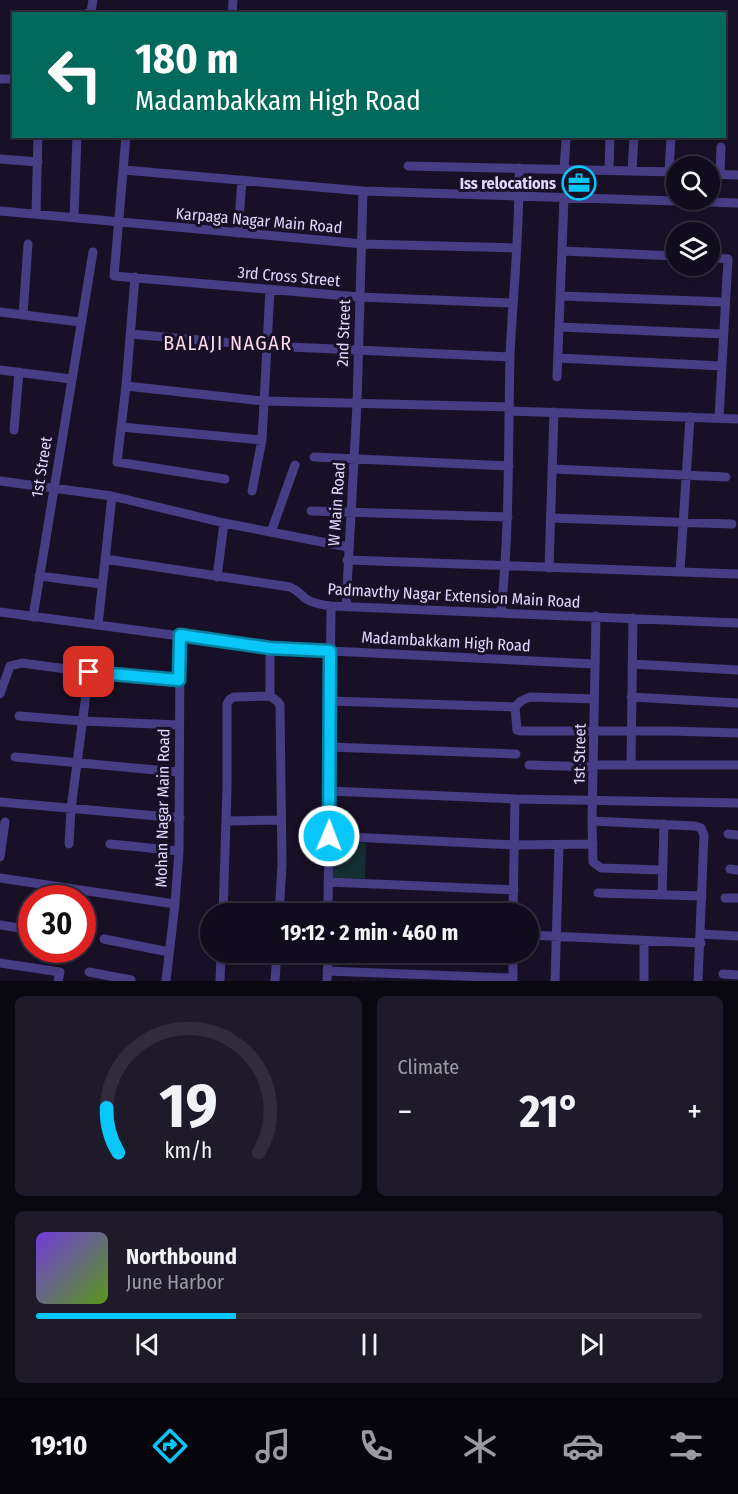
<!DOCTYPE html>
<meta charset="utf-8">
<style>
:root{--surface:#110c1d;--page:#1e1a2a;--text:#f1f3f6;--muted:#9c9ba4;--line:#302c3b;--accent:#09c6f9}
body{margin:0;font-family:"Fira Sans Condensed",sans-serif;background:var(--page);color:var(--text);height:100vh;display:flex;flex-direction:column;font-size:22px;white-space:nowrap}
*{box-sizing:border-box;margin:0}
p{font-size:20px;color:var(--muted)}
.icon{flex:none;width:33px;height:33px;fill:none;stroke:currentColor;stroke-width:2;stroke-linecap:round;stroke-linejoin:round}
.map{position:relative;height:981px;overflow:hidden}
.drawer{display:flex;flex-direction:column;gap:15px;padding:15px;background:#090710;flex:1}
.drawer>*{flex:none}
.top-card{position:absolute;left:12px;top:12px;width:714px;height:126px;border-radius:0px;box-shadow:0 3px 9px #0003,0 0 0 2px var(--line);background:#00695c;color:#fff;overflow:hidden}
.tools{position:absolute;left:666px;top:156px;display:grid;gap:12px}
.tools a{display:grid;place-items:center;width:54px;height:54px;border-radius:50%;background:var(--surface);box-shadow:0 3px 9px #0003,0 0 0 2px var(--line);font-size:30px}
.speed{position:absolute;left:18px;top:885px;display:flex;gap:12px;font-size:30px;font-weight:700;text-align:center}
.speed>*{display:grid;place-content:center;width:78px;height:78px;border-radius:50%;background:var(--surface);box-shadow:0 3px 9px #0003,0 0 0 2px var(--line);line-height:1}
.speed .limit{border:9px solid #d22;background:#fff;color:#111}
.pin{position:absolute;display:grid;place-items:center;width:51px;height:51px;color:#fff;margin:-26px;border-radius:12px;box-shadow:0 3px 9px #0006}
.me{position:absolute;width:66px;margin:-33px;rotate:1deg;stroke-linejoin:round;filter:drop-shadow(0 0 4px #0008)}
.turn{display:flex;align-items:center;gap:21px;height:126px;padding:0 24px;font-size:27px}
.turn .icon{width:78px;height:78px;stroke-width:2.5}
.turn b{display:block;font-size:42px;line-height:51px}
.big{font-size:45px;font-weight:700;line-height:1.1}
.drawer .card{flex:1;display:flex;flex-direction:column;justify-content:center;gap:9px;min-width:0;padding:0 21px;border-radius:9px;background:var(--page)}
.drawer .dial{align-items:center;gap:0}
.dial svg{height:156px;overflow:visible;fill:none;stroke:var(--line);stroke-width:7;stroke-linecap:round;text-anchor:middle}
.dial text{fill:var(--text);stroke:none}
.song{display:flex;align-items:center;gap:18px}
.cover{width:72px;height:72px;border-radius:9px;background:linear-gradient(135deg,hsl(260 70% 55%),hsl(90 70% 35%))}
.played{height:6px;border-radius:3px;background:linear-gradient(90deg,var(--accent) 30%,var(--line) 30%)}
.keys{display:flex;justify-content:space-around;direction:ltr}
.heat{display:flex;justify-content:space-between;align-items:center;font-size:33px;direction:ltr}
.drawer .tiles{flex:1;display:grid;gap:15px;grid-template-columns:1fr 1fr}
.card:last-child{grid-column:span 2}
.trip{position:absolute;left:200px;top:903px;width:339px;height:60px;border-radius:30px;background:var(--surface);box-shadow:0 3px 9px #0003,0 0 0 2px var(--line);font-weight:700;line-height:60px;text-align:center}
.tabs{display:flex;height:96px;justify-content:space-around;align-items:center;background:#07050c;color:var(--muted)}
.tabs .icon{width:42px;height:42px}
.tabs .active{color:var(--accent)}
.tabs b{font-size:27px;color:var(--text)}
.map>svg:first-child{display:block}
.green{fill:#132f31}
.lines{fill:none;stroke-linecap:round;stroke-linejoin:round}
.minor{stroke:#473d85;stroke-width:9}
.route-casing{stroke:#0681a2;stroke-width:15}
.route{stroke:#09c6f9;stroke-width:10}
.labels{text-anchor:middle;stroke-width:6;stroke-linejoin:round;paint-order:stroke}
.poi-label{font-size:16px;font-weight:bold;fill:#e0d7fe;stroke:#171027;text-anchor:end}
.street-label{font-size:16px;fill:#e0d7fe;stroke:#171027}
.quarter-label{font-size:20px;letter-spacing:1.5px;fill:#fed9ec;stroke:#171027}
</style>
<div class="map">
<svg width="738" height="981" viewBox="0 0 738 981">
<rect width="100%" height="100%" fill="#171027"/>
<path class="green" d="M332 841 366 843 365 879 329 878Z"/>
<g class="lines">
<path class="minor" d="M86 14 91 11 93 0
M232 14 233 0
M0 79H14
M126 136 114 276 359 297 513 303
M0 159 38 162
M408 166 676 172
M564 169 566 141
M124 170 363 191 738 203
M609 170 610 136
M632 171 634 136
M669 172 671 136
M710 174 738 175
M720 174 721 147
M0 211 363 244 516 248
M36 213 38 136
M74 217 77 136
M238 233 242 180
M563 251 676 256
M710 258 728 259 719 418
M135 277 126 386 117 462 225 479
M561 296 724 302
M0 312 80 322
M23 315 28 244
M560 327 723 334
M130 334 268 346 510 357
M558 358 722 366
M0 370 71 379
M557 377 564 198
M126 386 263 401 510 407
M510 411 738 419
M121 427 262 440 252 491
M14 430 19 372
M262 440 270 289
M314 457 509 466
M554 469 726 477
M0 481 112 496 98 625
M112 496 224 523 348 547
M311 511 508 517
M551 518 732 524
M271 532 295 465
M105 559 290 587C299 591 300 594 306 599 314 604 323 605 331 606L738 623
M347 560 737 574
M549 568 554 412
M680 572 690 417
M39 576 102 584
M217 577 224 523
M346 606 357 404 363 191
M0 612 270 648 594 664
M501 612C510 526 508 441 510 355 513 293 520 230 519 168
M596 616 592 821 593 862 601 868 662 870
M33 617 93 252
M632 664 738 670
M0 694 10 666 22 663 89 672 179 680
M270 696 277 701 280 705 282 865 279 914
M631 697 738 703
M330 701 515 707 517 730 522 731H671L738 733
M515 707 521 701 530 697 594 699
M19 716 82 721 179 725
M330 747 516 754
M15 757 178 772
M529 765 594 767
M594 765H738
M631 765 633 618
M330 791 515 799 738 803
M0 802 180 818
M226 821 281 820
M592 821 695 826 701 828 704 835 698 981
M728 834 738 835
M329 836 515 845 593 844
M69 844 71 809 89 672
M110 844 179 851
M0 857 5 822
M730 869 738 870
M0 878 175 904
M328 882 514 890
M598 893 702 896
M662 895 664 824
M725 898H738
M223 914 227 788V704L230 699 234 697 270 696V648
M328 914 331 606
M513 914 515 799
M0 925 32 930
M701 934 738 936
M528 935 701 943
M104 939 169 952
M221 959H276
M0 963 60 972 58 981
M327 971 513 978
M89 972 131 980
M723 974 738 975
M166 981 175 904 179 851 180 635
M220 981 221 955
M275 981 277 952
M327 981 328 952
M513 981V952
M555 981 559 845
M644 981V941"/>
</g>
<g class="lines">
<g class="route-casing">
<path id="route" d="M89 672 179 680 180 635 270 648 330 651 329 836"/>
</g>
<use href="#route" class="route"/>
</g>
<defs>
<g id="office-ring" transform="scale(1.725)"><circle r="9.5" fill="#171027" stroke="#09c6f9" stroke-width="1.5"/><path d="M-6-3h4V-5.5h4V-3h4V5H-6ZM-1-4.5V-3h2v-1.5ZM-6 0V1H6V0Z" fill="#09c6f9"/></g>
</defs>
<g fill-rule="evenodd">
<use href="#office-ring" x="579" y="183"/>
</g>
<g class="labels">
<g class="poi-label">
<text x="556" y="189">Iss relocations</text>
</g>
<g class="street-label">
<text transform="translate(259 220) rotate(5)" y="6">Karpaga Nagar Main Road</text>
<text transform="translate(289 276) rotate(5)" y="6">3rd Cross Street</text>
<text transform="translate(343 333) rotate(-88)" y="6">2nd Street</text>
<text transform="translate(41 467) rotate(-81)" y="6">1st Street</text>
<text transform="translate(336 504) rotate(-86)" y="6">W Main Road</text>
<text transform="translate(454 595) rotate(3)" y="6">Padmavthy Nagar Extension Main Road</text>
<text transform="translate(446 641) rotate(3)" y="6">Madambakkam High Road</text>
<text transform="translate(579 754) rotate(-89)" y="6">1st Street</text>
<text transform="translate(162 808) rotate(-89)" y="6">Mohan Nagar Main Road</text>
</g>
<g class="quarter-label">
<text x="228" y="350">BALAJI NAGAR</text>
</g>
</g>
</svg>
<div class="tools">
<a><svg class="icon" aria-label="search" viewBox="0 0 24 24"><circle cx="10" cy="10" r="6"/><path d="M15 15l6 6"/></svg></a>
<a><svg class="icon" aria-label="layers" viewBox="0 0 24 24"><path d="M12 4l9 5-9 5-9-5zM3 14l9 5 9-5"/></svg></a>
</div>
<div class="speed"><div class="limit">30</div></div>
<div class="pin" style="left:89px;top:672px;background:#d93025"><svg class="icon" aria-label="arrive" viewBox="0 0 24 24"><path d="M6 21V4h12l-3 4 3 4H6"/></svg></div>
<svg class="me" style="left:329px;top:836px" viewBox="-20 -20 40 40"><circle r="17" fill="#09c6f9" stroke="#fff" stroke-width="3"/><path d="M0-11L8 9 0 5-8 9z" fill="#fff"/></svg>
<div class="trip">19:12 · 2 min · 460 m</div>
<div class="top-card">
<div class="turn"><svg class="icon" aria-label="left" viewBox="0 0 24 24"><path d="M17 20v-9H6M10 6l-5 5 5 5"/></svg><div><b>180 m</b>Madambakkam High Road</div></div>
</div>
</div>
<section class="drawer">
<div class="tiles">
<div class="card dial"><svg viewBox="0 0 100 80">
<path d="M14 69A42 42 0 1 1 86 69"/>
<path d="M14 69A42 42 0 0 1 8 46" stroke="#09c6f9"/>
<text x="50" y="56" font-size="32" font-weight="700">19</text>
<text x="50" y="72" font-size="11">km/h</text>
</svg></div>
<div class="card"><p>Climate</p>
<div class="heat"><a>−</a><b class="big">21°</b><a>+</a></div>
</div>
<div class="card">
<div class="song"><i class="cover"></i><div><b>Northbound</b><p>June Harbor</p></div></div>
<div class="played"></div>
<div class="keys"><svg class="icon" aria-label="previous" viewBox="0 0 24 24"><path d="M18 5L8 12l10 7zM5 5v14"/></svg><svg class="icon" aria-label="pause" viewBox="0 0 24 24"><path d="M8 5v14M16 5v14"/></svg><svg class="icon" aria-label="next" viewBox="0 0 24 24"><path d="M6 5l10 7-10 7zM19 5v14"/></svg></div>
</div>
</div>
</section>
<nav class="tabs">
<b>19:10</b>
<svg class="icon active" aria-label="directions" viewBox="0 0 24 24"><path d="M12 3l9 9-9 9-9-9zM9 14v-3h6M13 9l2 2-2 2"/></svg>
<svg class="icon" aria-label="music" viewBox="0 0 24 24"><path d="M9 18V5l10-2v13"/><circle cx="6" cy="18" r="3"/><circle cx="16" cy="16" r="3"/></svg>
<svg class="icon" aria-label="phone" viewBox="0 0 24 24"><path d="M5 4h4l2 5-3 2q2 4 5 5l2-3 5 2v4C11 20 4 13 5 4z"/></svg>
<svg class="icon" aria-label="climate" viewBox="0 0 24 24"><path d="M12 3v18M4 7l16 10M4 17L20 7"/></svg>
<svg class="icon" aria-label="car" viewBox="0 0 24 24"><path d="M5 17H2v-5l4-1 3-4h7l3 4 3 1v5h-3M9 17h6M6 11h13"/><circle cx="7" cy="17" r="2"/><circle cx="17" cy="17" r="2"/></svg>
<svg class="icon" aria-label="filters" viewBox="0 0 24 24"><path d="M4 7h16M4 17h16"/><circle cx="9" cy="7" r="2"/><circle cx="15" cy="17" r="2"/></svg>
</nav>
